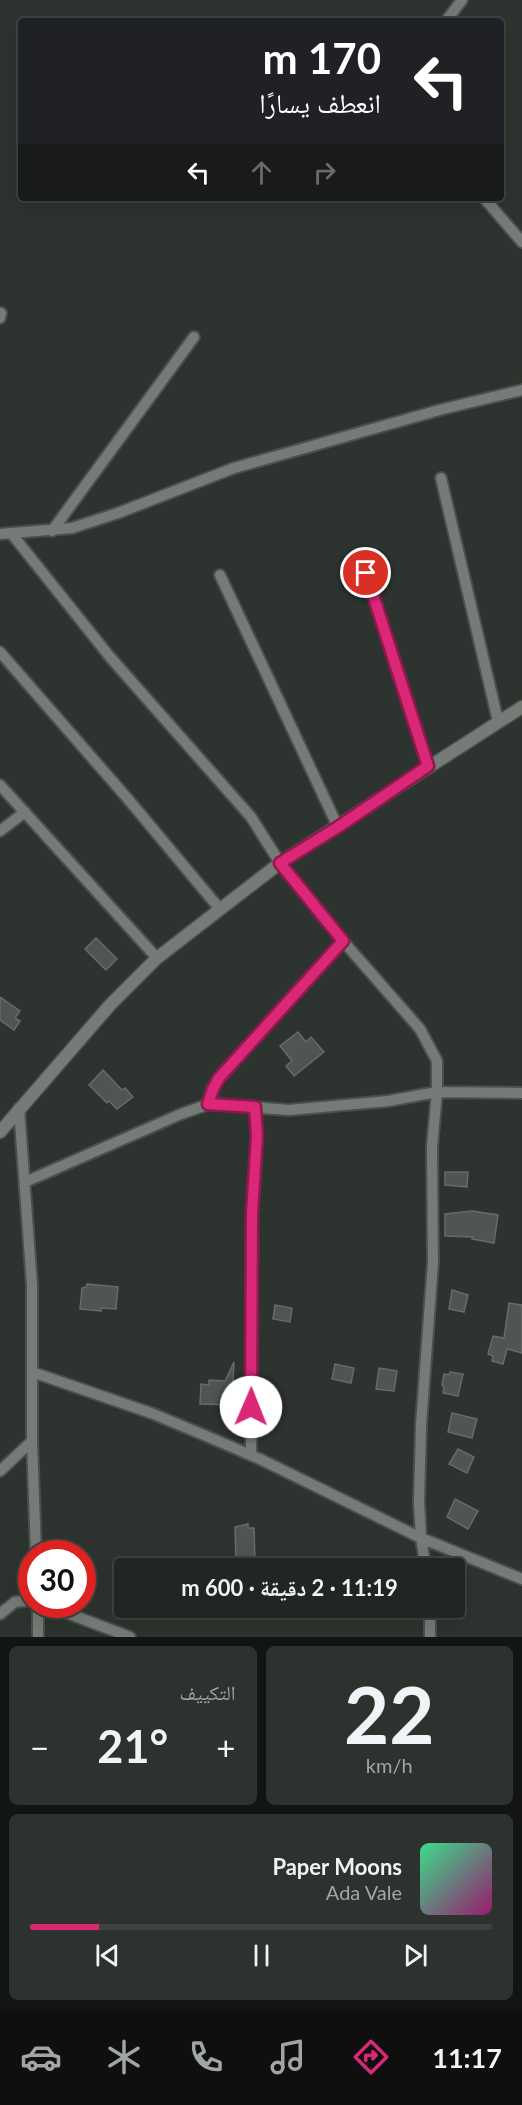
<!DOCTYPE html>
<html lang="ar">
<meta charset="utf-8">
<style>
:root{--surface:#222622;--page:#2e322f;--text:#f1f3f6;--muted:#a2a5a5;--line:#3f4340;--accent:#db2777}
body{margin:0;font-family:Lato,"Noto Naskh Arabic",sans-serif;background:var(--page);color:var(--text);direction:rtl;height:100vh;display:flex;flex-direction:column;font-size:22px;white-space:nowrap}
*{box-sizing:border-box;margin:0}
p{font-size:20px;color:var(--muted)}
.icon{flex:none;width:33px;height:33px;fill:none;stroke:currentColor;stroke-width:2;stroke-linecap:round;stroke-linejoin:round}
.map{position:relative;height:1637px;overflow:hidden;direction:ltr}
.panel{display:flex;flex-direction:column;gap:9px;padding:9px;background:#131513;flex:1}
.panel>*{flex:none}
.hud{position:absolute;left:18px;top:18px;width:486px;height:183px;border-radius:6px;box-shadow:0 6px 24px #0002,0 0 0 2px var(--line);direction:rtl;background:#202124;color:#fff;overflow:hidden}
.speed{position:absolute;left:18px;top:1540px;display:flex;gap:12px;font-size:30px;font-weight:700;text-align:center}
.speed>*{display:grid;place-content:center;width:78px;height:78px;border-radius:50%;background:var(--surface);box-shadow:0 6px 24px #0002,0 0 0 2px var(--line);line-height:1}
.speed .limit{border:9px solid #d22;background:#fff;color:#111}
.pin{position:absolute;display:grid;place-items:center;width:51px;height:51px;color:#fff;margin:-26px;border:3px solid #fff;border-radius:50%;box-shadow:0 2px 6px #0007}
.me{position:absolute;width:66px;margin:-33px;rotate:1deg;stroke-linejoin:round;filter:drop-shadow(0 0 4px #0008)}
.turn{display:flex;align-items:center;gap:21px;height:126px;padding:0 24px;font-size:27px}
.turn .icon{width:78px;height:78px;stroke-width:2.5}
.turn b{display:block;font-size:42px;line-height:51px}
.lanes{display:flex;align-items:center;height:57px;padding:0 24px;background:#0003;justify-content:center;gap:30px;direction:ltr}
.lanes .off{opacity:.35}
.big{font-size:45px;font-weight:700;line-height:1.1}
.panel .widget{flex:1;display:flex;flex-direction:column;justify-content:center;gap:9px;min-width:0;padding:0 21px;border-radius:9px;background:var(--page)}
.panel .dial{align-items:center;gap:0}
.dial b{font-size:78px;line-height:1}
.song{display:flex;align-items:center;gap:18px}
.cover{width:72px;height:72px;border-radius:9px;background:linear-gradient(135deg,hsl(150 70% 55%),hsl(320 70% 35%))}
.played{height:6px;border-radius:3px;background:linear-gradient(90deg,var(--accent) 15%,var(--line) 15%)}
.keys{display:flex;justify-content:space-around;direction:ltr}
.heat{display:flex;justify-content:space-between;align-items:center;font-size:33px;direction:ltr}
.panel .tiles{flex:1;display:grid;gap:9px;grid-template-columns:1fr 1fr}
.widget:last-child{grid-column:span 2}
.trip{position:absolute;left:114px;top:1558px;width:351px;height:60px;border-radius:6px;background:var(--surface);box-shadow:0 6px 24px #0002,0 0 0 2px var(--line);font-weight:700;line-height:60px;text-align:center;direction:rtl}
.dock{display:flex;height:96px;justify-content:space-around;align-items:center;background:#0e0f0e;color:var(--muted)}
.dock .icon{width:42px;height:42px}
.dock .active{color:var(--accent)}
.dock b{font-size:27px;color:var(--text)}
.map>svg:first-child{display:block}
.building{fill:#4f5651;stroke:#656c67;stroke-width:1.5}
.lines{fill:none;stroke-linecap:round;stroke-linejoin:round}
.minor-casing{stroke:#4a504b;stroke-width:14}
.tertiary-casing{stroke:#4a504b;stroke-width:15}
.minor{stroke:#777b78;stroke-width:10}
.tertiary{stroke:#777b78;stroke-width:12}
.route-casing{stroke:#8e194d;stroke-width:15}
.route{stroke:#db2777;stroke-width:10}
</style>
<div class="map">
<svg width="522" height="1637" viewBox="0 0 522 1637">
<rect width="100%" height="100%" fill="#2d332e"/>
<path class="building" d="M96 938 117 959 106 970 85 949Z
M0 997 20 1011 15 1018 20 1021 14 1030 0 1020Z
M298 1032 306 1042 311 1037 324 1052 294 1076 286 1066 292 1061 280 1046Z
M103 1070 122 1090 125 1088 133 1097 117 1109 109 1101 107 1103 89 1085Z
M445 1172H468L467 1187 445 1185Z
M472 1211 498 1215 494 1243 472 1239 473 1237 445 1236V1214Z
M87 1284 118 1287 116 1309 101 1308V1311L80 1309 82 1288 86 1287Z
M452 1290 468 1295 464 1312 449 1309Z
M509 1303 522 1305V1353L507 1349 503 1364 492 1361 493 1356 488 1354 493 1336 504 1338Z
M275 1305 292 1308 290 1322 273 1319Z
M234 1362 232 1405 200 1404 201 1384 209 1385V1380L225 1381Z
M335 1364 354 1368 351 1383 332 1379Z
M379 1368 397 1371 394 1391 376 1389Z
M450 1372 463 1374 458 1396 443 1393 444 1387 442 1385 444 1374 449 1375Z
M452 1413 477 1419 472 1438 448 1432Z
M458 1449 474 1457 467 1473 449 1464Z
M455 1499 478 1511 468 1529 447 1517Z
M248 1524V1528H254L255 1562 236 1563 235 1527Z"/>
<g class="lines">
<g class="minor-casing">
<path id="minor" d="M446 21 462 0
M484 198 522 242
M0 318 1 313
M441 478 498 721
M52 531 194 337
M11 533 110 657 251 817 280 863 343 941 420 1029 437 1061V1092L432 1147 433 1262 421 1425 419 1502 421 1538 426 1569
M0 534 72 528 118 513 234 468 443 409 522 390
M360 554 428 766
M220 575 338 827
M0 652 128 799 219 908
M0 785 157 958
M0 831 25 812
M209 1104 212 1089 219 1078 343 941
M19 1108 32 1285V1441L36 1554
M25 1182 181 1114 209 1104 289 1110 388 1101 437 1092 522 1093
M32 1372 151 1413 211 1438 262 1460 421 1538 522 1579
M251 1455 252 1213 257 1136 255 1107
M0 1471 32 1441
M38 1605V1637
M46 1605 130 1637
M430 1608V1637
M0 1614 15 1602 32 1600"/>
</g>
<g class="tertiary-casing">
<path id="tertiary" d="M0 1132 110 1005 157 958 280 863 522 707"/>
</g>
<use href="#minor" class="minor"/>
<use href="#tertiary" class="tertiary"/>
</g>
<g class="lines">
<g class="route-casing">
<path id="route" d="M251 1407 252 1213 257 1136 255 1107 208 1104 213 1089 219 1078 343 941 280 863 338 827 428 766 366 573"/>
</g>
<use href="#route" class="route"/>
</g>
</svg>
<div class="speed"><div class="limit">30</div></div>
<div class="pin" style="left:366px;top:573px;background:#d93025"><svg class="icon" aria-label="arrive" viewBox="0 0 24 24"><path d="M6 21V4h12l-3 4 3 4H6"/></svg></div>
<svg class="me" style="left:251px;top:1407px" viewBox="-20 -20 40 40"><circle r="19" fill="#fff"/><path d="M0-13L10 11 0 6-10 11z" fill="#db2777"/></svg>
<div class="trip">11:19 · 2 دقيقة · 600 m</div>
<div class="hud">
<div class="turn"><svg class="icon" aria-label="left" viewBox="0 0 24 24"><path d="M17 20v-9H6M10 6l-5 5 5 5"/></svg><div><b>170 m</b>انعطف يسارًا</div></div>
<div class="lanes"><svg class="icon" aria-label="left" viewBox="0 0 24 24"><path d="M17 20v-9H6M10 6l-5 5 5 5"/></svg><svg class="icon off" aria-label="ahead" viewBox="0 0 24 24"><path d="M12 20V5M6 11l6-6 6 6"/></svg><svg class="icon off" aria-label="right" viewBox="0 0 24 24"><path d="M7 20v-9h11M14 6l5 5-5 5"/></svg></div>
</div>
</div>
<section class="panel">
<div class="tiles">
<div class="widget dial"><b>22</b><p>km/h</p></div>
<div class="widget"><p>التكييف</p>
<div class="heat"><a>−</a><b class="big">21°</b><a>+</a></div>
</div>
<div class="widget">
<div class="song"><i class="cover"></i><div><b>Paper Moons</b><p>Ada Vale</p></div></div>
<div class="played"></div>
<div class="keys"><svg class="icon" aria-label="previous" viewBox="0 0 24 24"><path d="M18 5L8 12l10 7zM5 5v14"/></svg><svg class="icon" aria-label="pause" viewBox="0 0 24 24"><path d="M8 5v14M16 5v14"/></svg><svg class="icon" aria-label="next" viewBox="0 0 24 24"><path d="M6 5l10 7-10 7zM19 5v14"/></svg></div>
</div>
</div>
</section>
<nav class="dock">
<b>11:17</b>
<svg class="icon active" aria-label="directions" viewBox="0 0 24 24"><path d="M12 3l9 9-9 9-9-9zM9 14v-3h6M13 9l2 2-2 2"/></svg>
<svg class="icon" aria-label="music" viewBox="0 0 24 24"><path d="M9 18V5l10-2v13"/><circle cx="6" cy="18" r="3"/><circle cx="16" cy="16" r="3"/></svg>
<svg class="icon" aria-label="phone" viewBox="0 0 24 24"><path d="M5 4h4l2 5-3 2q2 4 5 5l2-3 5 2v4C11 20 4 13 5 4z"/></svg>
<svg class="icon" aria-label="climate" viewBox="0 0 24 24"><path d="M12 3v18M4 7l16 10M4 17L20 7"/></svg>
<svg class="icon" aria-label="car" viewBox="0 0 24 24"><path d="M5 17H2v-5l4-1 3-4h7l3 4 3 1v5h-3M9 17h6M6 11h13"/><circle cx="7" cy="17" r="2"/><circle cx="17" cy="17" r="2"/></svg>
</nav>
